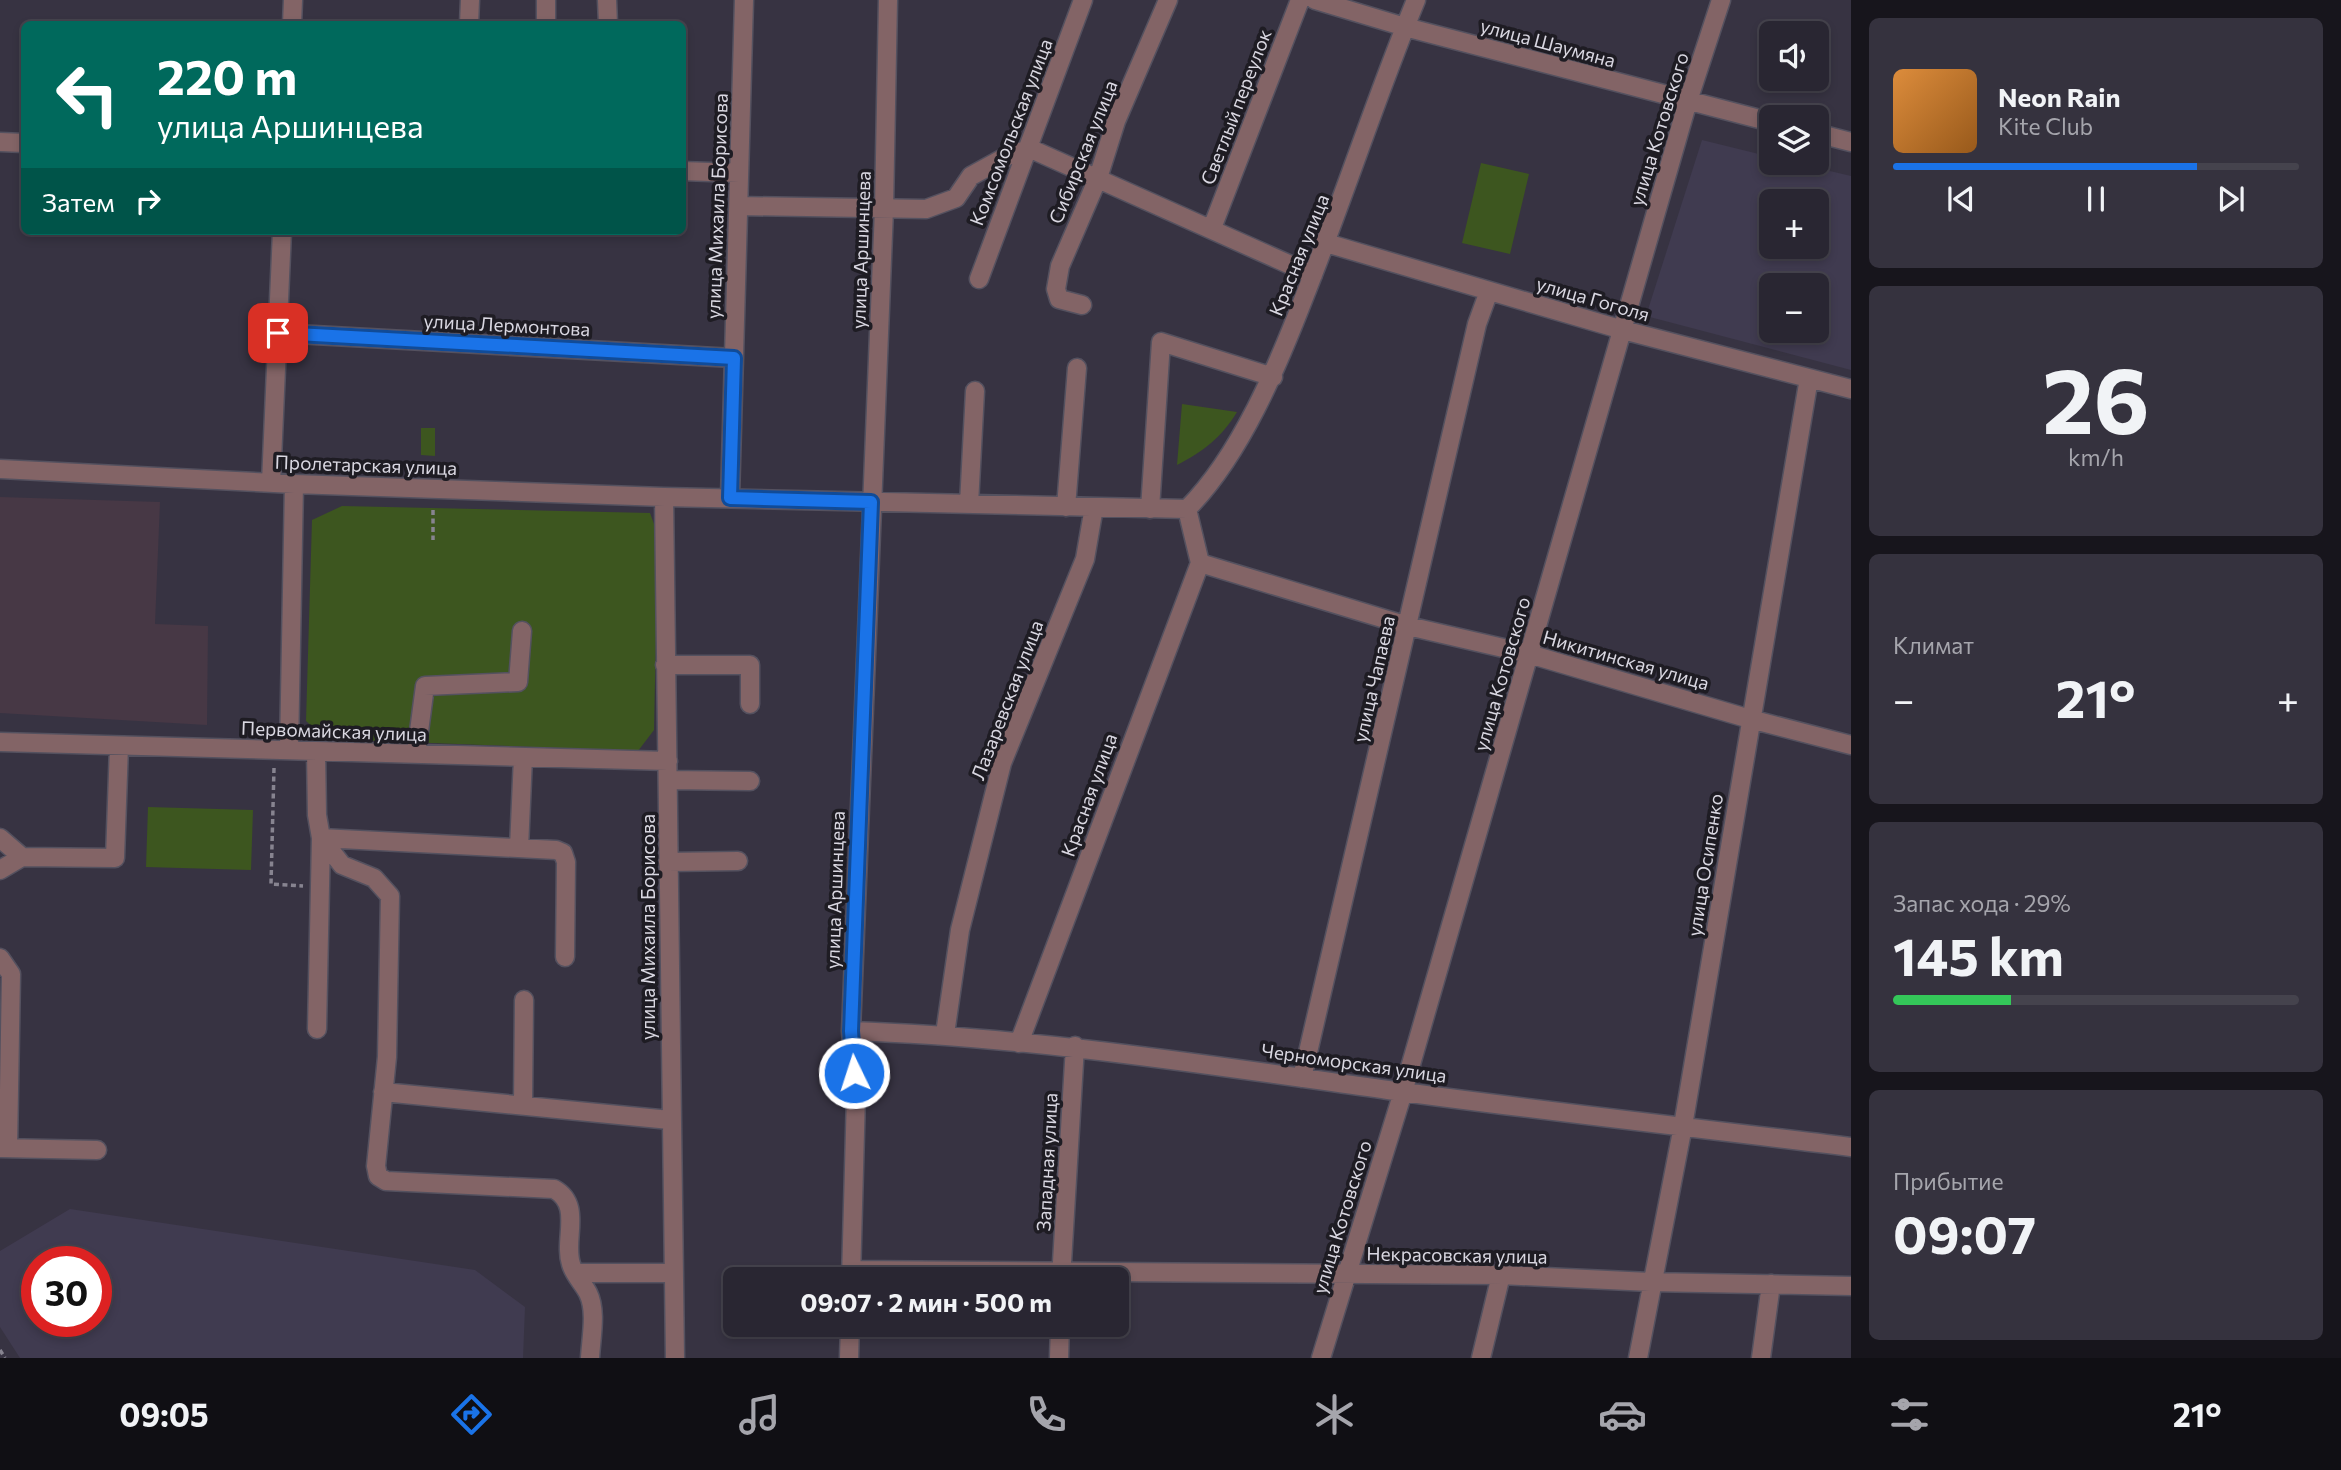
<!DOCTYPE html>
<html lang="ru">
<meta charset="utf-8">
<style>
:root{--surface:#292632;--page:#35323e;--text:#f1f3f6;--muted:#a5a5ac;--line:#45434d;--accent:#1a73e8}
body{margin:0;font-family:Commissioner,sans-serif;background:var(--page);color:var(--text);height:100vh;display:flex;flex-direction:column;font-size:26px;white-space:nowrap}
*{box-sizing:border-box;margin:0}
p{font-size:23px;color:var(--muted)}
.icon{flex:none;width:38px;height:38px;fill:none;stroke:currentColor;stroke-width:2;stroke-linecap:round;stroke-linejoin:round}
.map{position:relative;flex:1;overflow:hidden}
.details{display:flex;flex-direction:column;gap:18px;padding:18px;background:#17151c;width:490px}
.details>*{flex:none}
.hud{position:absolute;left:21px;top:21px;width:665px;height:214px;border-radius:10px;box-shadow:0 4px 10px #0003,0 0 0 2px var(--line);background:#00695c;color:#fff;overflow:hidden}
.buttons{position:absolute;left:1759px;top:21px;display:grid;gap:14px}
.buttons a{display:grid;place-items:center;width:70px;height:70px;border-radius:10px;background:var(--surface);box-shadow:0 4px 10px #0003,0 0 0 2px var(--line);font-size:35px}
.speed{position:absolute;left:21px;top:1246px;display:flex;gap:14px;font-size:35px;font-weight:700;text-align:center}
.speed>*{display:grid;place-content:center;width:91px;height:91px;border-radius:50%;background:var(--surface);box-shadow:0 4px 10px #0003,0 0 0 2px var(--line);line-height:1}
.speed .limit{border:10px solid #d22;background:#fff;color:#111}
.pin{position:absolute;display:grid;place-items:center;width:60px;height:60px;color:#fff;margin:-30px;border-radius:14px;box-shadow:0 4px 10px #0006}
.me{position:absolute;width:77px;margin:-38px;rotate:356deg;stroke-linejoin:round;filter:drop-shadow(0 0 5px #0008)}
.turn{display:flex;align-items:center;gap:24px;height:147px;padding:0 21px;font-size:32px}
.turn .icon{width:91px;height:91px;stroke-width:2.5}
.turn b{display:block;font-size:49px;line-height:60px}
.then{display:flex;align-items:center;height:66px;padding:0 21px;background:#0003;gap:14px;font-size:26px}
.big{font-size:52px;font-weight:700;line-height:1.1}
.details .tile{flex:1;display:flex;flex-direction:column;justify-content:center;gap:10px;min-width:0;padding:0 24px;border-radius:10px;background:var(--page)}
.details .dial{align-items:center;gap:0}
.dial b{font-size:91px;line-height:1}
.song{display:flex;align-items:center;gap:21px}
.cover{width:84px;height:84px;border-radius:10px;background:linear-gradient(135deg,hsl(30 70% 55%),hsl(30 70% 35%))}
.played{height:7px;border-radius:4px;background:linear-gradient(90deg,var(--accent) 75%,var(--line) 75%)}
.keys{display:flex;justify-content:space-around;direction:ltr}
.heat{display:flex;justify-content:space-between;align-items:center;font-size:38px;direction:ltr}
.charge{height:10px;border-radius:5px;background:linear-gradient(90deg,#34c759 29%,var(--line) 0)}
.trip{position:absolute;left:723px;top:1267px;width:406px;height:70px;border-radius:10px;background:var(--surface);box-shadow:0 4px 10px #0003,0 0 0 2px var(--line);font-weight:700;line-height:70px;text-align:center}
.menu{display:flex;height:112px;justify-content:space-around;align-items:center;background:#100f14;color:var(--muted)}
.menu .icon{width:49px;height:49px}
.menu .selected{color:var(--accent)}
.menu b{font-size:32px;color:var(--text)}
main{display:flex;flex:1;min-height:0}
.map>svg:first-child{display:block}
.built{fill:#403b50;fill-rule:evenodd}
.industrial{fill:#473845}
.green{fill:#3d561f}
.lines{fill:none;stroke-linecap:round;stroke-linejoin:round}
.minor-casing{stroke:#54515f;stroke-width:21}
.path{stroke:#878490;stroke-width:3.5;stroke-dasharray:5 3.5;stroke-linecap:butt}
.minor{stroke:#836466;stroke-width:18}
.route-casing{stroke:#114b97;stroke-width:18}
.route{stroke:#1a73e8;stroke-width:12}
.labels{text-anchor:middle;stroke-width:7;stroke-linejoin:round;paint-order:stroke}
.street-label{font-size:19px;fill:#d9d7e1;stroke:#1e1c23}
</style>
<main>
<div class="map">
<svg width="1851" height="1358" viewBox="0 0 1851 1358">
<rect width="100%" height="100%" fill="#373342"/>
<path class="built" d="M1702 140 1771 157V163H1796L1851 176V370L1646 316ZM1771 201H1816V247H1771ZM1771 285H1816V331H1771Z
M70 1209 475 1270 525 1307 523 1358H20L0 1327V1251ZM37 1262H96V1321H37Z"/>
<path class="industrial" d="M0 497 160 502 155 624 208 626 207 725 0 713Z"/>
<path class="green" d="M1481 163 1529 174 1510 254 1462 243Z
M1182 404 1237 412C1221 438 1204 451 1177 465Z
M421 428H435V456L421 455Z
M342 506 650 513 658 535 654 730 638 751 326 739 306 721 312 520Z
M148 807 253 810 251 870 146 867Z"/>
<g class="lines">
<g class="minor-casing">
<path id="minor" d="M607 0 608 24
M1315 0 1405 27 1771 122
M292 24 293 0
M469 24 470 0
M546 24V0
M1816 133 1851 142
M0 142 24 143
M1031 149 1313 275
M682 171 739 173
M739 206 926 209 956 198 971 176 1011 154 1031 149
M1212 228 1300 0
M1326 243 1623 330 1851 389
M979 279 1083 0
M1082 305 1059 299 1056 289 1060 266 1098 178 1116 121 1168 0
M278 333 734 358
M0 469 294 484 664 497 1187 509
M271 483 282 231
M664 497 675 1358
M730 498 744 0
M969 504 975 391
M1066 507 1077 368
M1150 509 1161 342 1273 377
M1187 509 1200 563 1408 626 1529 654 1750 719 1851 745
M1187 509C1241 455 1278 365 1305 295 1344 197 1376 97 1416 0
M665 665H750V704
M0 742 668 761
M289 750 294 484
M316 751 317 815 321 838 317 1029
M416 754 425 686 518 682 522 631
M668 780 750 781
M0 838 22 857 115 858 119 746
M321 838 342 865 374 878 390 896 387 1057 376 1166 378 1176 386 1181 554 1189C583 1205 563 1239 571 1264 574 1275 583 1283 588 1293 597 1311 591 1338 590 1358
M321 838 556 850 563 853 566 862 565 957
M519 848 523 757
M668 862 738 861
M0 870 22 857
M0 958 11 974 8 1148
M851 1031C1031 1037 1209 1065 1388 1090 1542 1111 1697 1128 1851 1147
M945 1034 960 930 1002 763 1085 559 1094 507
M1019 1043 1200 563
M1302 1078 1477 324 1489 291
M383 1092 670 1120
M523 1105 524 1000
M0 1148 97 1150
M851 1270 1501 1275 1650 1282 1851 1286
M575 1273H673
M851 1279 856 1095 851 1031 884 209 888 0
M1061 1279 1075 1046
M849 1358 850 1325
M1059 1358 1060 1325
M1321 1358 1403 1092 1688 101 1721 0
M1481 1358 1501 1275
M1638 1358 1683 1126 1809 378
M1761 1358 1771 1284"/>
</g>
<path class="path" d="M433 510V540
M274 768 271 884 303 886
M0 1350 5 1358"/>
<use href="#minor" class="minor"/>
</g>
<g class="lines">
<g class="route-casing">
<path id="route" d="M278 333 734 358 730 498 871 502 851 1031 854 1073"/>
</g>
<use href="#route" class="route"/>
</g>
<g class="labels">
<g class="street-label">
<text transform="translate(1548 43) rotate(15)" y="7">улица Шаумяна</text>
<text transform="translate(1236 107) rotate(-69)" y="7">Светлый переулок</text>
<text transform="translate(1659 129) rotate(-73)" y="7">улица Котовского</text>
<text transform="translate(1011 132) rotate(-69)" y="7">Комсомольская улица</text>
<text transform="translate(1083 152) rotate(-68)" y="7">Сибирская улица</text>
<text transform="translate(717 206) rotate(-88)" y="7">улица Михаила Борисова</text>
<text transform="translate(861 250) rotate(-88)" y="7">улица Аршинцева</text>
<text transform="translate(1299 255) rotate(-68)" y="7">Красная улица</text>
<text transform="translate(1593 299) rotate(16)" y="7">улица Гоголя</text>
<text transform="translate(507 325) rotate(3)" y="7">улица Лермонтова</text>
<text transform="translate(366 465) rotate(2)" y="7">Пролетарская улица</text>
<text transform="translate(1626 660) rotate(16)" y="7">Никитинская улица</text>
<text transform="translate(1502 674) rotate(-74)" y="7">улица Котовского</text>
<text transform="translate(1374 679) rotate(-77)" y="7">улица Чапаева</text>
<text transform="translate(1007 700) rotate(-69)" y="7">Лазаревская улица</text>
<text transform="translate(334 731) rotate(2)" y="7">Первомайская улица</text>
<text transform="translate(1089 795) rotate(-70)" y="7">Красная улица</text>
<text transform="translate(1705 865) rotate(-81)" y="7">улица Осипенко</text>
<text transform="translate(835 890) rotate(-88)" y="7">улица Аршинцева</text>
<text transform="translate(648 927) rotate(-90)" y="7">улица Михаила Борисова</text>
<text transform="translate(1354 1063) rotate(8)" y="7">Черноморская улица</text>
<text transform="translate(1047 1162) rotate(-87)" y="7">Западная улица</text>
<text transform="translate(1342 1217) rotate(-73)" y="7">улица Котовского</text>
<text transform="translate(1457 1255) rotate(1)" y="7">Некрасовская улица</text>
</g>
</g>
</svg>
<div class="buttons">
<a><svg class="icon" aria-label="sound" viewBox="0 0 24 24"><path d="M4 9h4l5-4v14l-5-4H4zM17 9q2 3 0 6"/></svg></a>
<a><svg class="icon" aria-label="layers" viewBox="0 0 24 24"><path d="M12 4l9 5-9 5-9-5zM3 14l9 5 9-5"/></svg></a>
<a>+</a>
<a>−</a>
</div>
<div class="speed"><div class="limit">30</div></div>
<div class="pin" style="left:278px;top:333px;background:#d93025"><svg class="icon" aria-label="arrive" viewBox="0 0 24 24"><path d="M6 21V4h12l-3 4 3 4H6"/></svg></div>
<svg class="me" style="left:854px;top:1073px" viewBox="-20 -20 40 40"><circle r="17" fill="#1a73e8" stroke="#fff" stroke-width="3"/><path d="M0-11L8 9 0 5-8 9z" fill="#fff"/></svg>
<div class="trip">09:07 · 2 мин · 500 m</div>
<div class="hud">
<div class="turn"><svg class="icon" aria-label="left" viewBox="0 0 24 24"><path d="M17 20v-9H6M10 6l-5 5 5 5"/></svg><div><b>220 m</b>улица Аршинцева</div></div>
<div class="then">Затем<svg class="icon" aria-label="right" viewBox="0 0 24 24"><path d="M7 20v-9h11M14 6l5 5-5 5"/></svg></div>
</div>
</div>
<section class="details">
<div class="tile">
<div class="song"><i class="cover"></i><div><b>Neon Rain</b><p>Kite Club</p></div></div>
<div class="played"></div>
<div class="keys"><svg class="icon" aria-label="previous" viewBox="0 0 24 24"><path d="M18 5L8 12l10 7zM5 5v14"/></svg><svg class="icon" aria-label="pause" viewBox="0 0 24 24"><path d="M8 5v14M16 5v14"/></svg><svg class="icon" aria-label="next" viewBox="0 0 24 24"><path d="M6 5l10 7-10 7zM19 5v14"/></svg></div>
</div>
<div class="tile dial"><b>26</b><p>km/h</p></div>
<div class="tile"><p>Климат</p>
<div class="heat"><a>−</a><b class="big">21°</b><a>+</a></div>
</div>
<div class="tile"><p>Запас хода · 29%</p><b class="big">145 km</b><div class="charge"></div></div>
<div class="tile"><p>Прибытие</p><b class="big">09:07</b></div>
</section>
</main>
<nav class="menu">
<b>09:05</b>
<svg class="icon selected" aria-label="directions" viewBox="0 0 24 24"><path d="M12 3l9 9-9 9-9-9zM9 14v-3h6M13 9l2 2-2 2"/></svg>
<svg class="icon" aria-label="music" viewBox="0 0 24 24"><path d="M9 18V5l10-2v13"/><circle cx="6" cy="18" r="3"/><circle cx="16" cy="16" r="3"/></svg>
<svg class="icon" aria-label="phone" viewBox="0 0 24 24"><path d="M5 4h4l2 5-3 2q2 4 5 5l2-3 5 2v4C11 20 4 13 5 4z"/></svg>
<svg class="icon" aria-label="climate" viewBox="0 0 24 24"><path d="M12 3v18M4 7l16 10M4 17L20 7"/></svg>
<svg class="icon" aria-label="car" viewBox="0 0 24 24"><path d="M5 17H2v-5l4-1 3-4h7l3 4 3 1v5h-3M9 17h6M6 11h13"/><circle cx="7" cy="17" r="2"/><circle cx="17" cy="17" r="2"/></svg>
<svg class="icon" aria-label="filters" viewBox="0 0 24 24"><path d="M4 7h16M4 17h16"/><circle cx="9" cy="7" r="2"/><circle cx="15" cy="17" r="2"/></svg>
<b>21°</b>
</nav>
